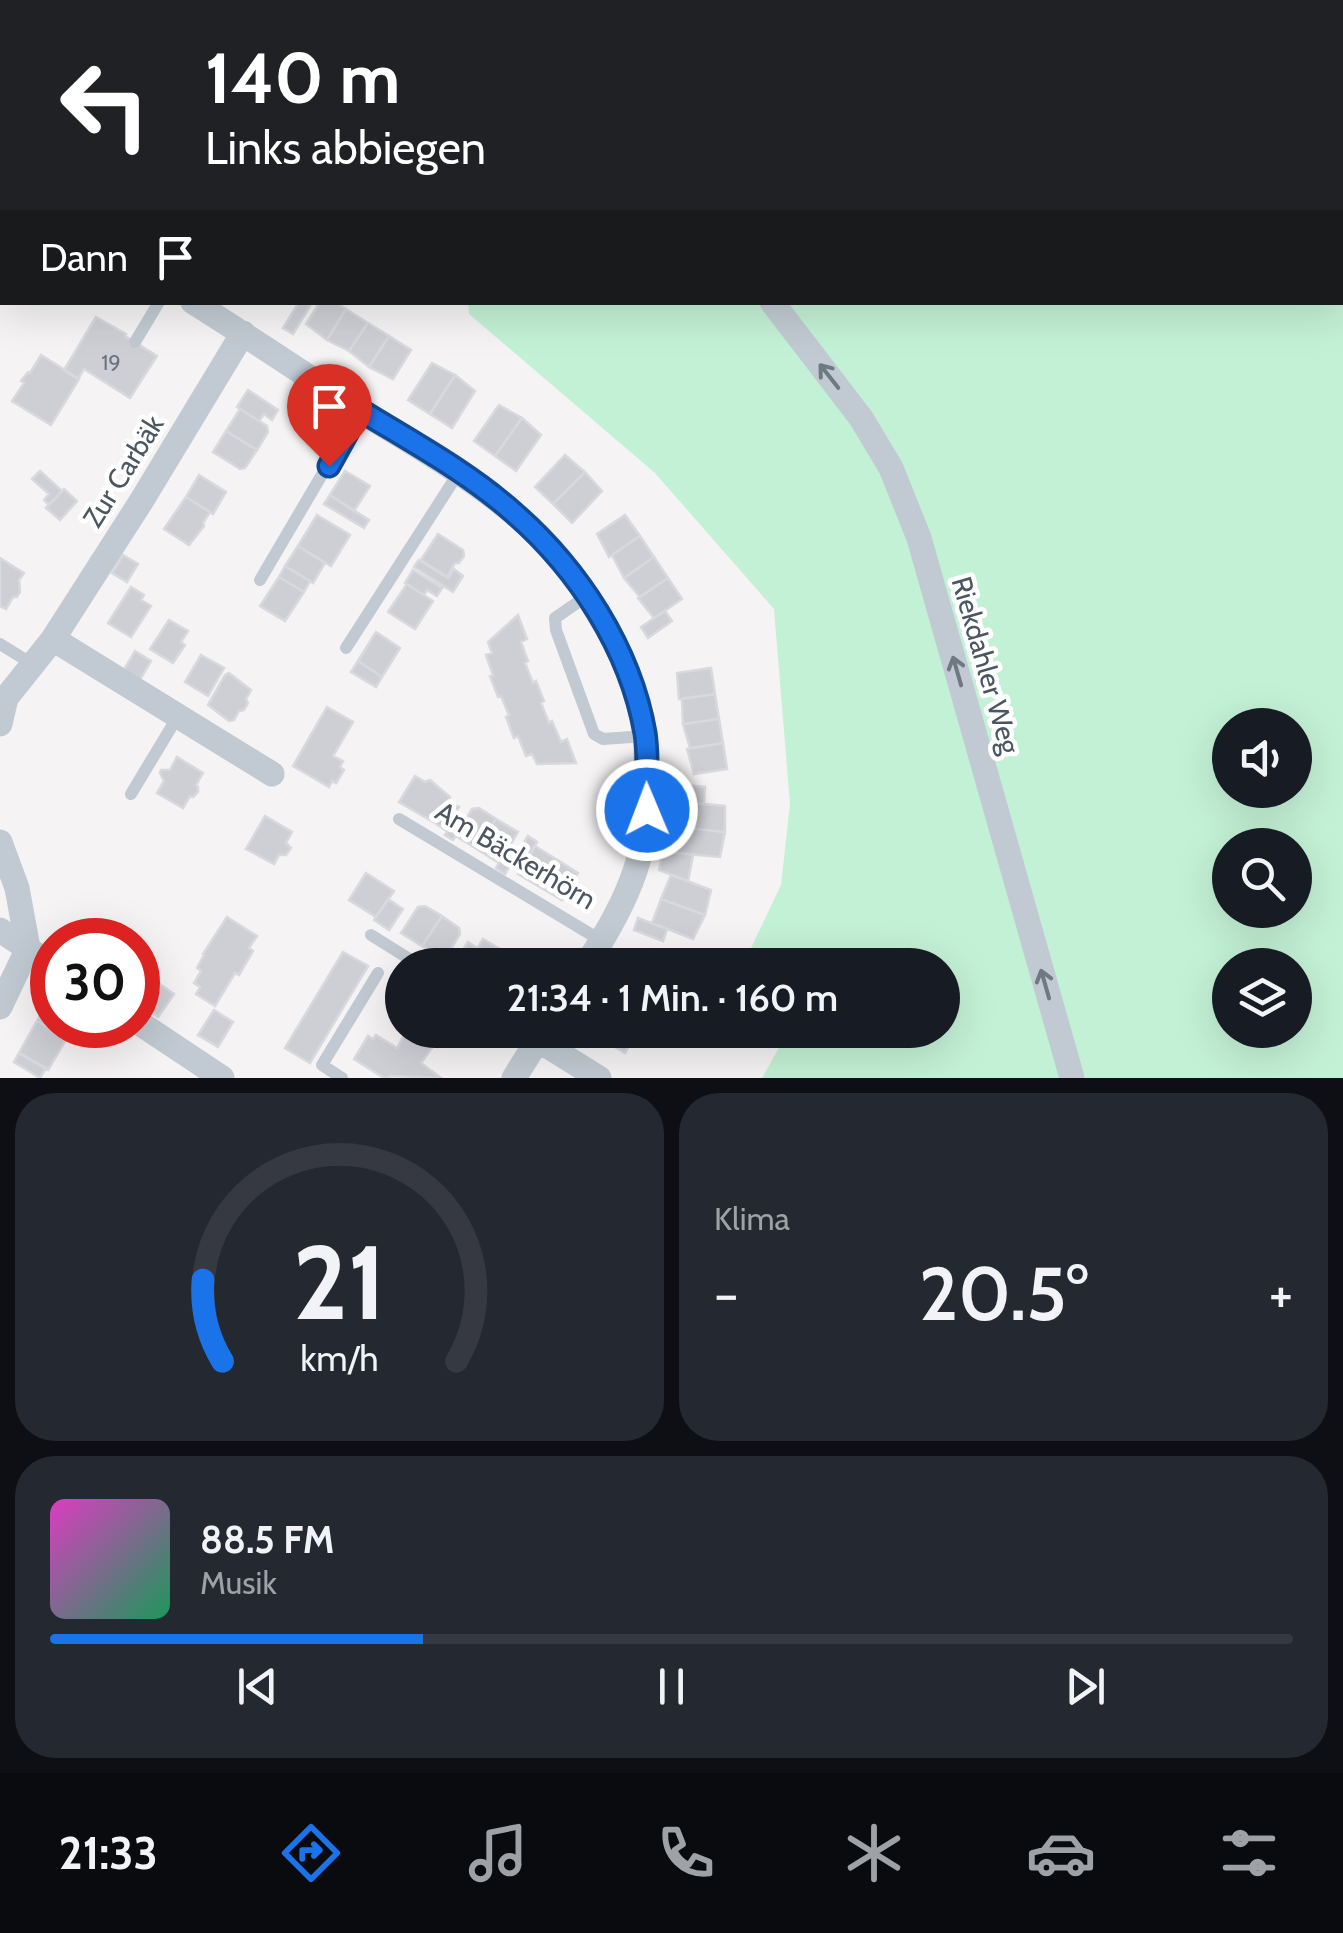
<!DOCTYPE html>
<html lang="de">
<meta charset="utf-8">
<style>
:root{--surface:#171b24;--page:#242831;--text:#f1f3f6;--muted:#9ea1a6;--line:#363941;--accent:#1a73e8}
body{margin:0;font-family:Cabin,sans-serif;background:var(--page);color:var(--text);height:100vh;display:flex;flex-direction:column;font-size:38px;white-space:nowrap}
*{box-sizing:border-box;margin:0}
p{font-size:32px;color:var(--muted)}
.icon{flex:none;width:55px;height:55px;fill:none;stroke:currentColor;stroke-width:2;stroke-linecap:round;stroke-linejoin:round}
.map{position:relative;height:1078px;overflow:hidden}
.details{display:flex;flex-direction:column;gap:15px;padding:15px;background:#0d0f14;flex:1}
.details>*{flex:none}
.top-card{position:absolute;left:0px;top:0px;width:1345px;height:305px;box-shadow:0 10px 40px #0002;background:#202124;color:#fff;overflow:hidden}
.controls{position:absolute;left:1212px;top:708px;display:grid;gap:20px}
.controls a{display:grid;place-items:center;width:100px;height:100px;border-radius:50%;background:var(--surface);box-shadow:0 10px 40px #0002;font-size:50px}
.speed{position:absolute;left:30px;top:918px;display:flex;gap:20px;font-size:50px;font-weight:700;text-align:center}
.speed>*{display:grid;place-content:center;width:130px;height:130px;border-radius:50%;background:var(--surface);box-shadow:0 10px 40px #0002;line-height:1}
.speed .limit{border:15px solid #d22;background:#fff;color:#111}
.pin{position:absolute;display:grid;place-items:center;width:85px;height:85px;color:#fff;margin:-102px -42px;border-radius:50% 50% 50% 0;rotate:-45deg;box-shadow:0 0 10px #0007}
.pin .icon{rotate:45deg}
.me{position:absolute;width:110px;margin:-55px;rotate:359deg;stroke-linejoin:round;filter:drop-shadow(0 0 8px #0008)}
.turn{display:flex;align-items:center;gap:35px;height:210px;padding:0 40px;font-size:45px}
.turn .icon{width:130px;height:130px;stroke-width:2.5}
.turn b{display:block;font-size:70px;line-height:85px}
.then{display:flex;align-items:center;height:95px;padding:0 40px;background:#0003;gap:20px;font-size:38px}
.big{font-size:75px;font-weight:600;line-height:1.1}
.details .tile{flex:1;display:flex;flex-direction:column;justify-content:center;gap:15px;min-width:0;padding:0 35px;border-radius:40px;background:var(--page)}
.details .dial{align-items:center;gap:0}
.dial svg{height:260px;overflow:visible;fill:none;stroke:var(--line);stroke-width:7;stroke-linecap:round;text-anchor:middle}
.dial text{fill:var(--text);stroke:none}
.song{display:flex;align-items:center;gap:30px}
.cover{width:120px;height:120px;border-radius:15px;background:linear-gradient(135deg,hsl(310 70% 55%),hsl(150 70% 35%))}
.played{height:10px;border-radius:5px;background:linear-gradient(90deg,var(--accent) 30%,var(--line) 30%)}
.keys{display:flex;justify-content:space-around;direction:ltr}
.heat{display:flex;justify-content:space-between;align-items:center;font-size:55px;direction:ltr}
.details .tiles{flex:1;display:grid;gap:15px;grid-template-columns:1fr 1fr}
.tile:last-child{grid-column:span 2}
.trip{position:absolute;left:385px;top:948px;width:575px;height:100px;border-radius:50px;background:var(--surface);box-shadow:0 10px 40px #0002;font-weight:600;line-height:100px;text-align:center}
.menu{display:flex;height:160px;justify-content:space-around;align-items:center;background:#090b0e;color:var(--muted)}
.menu .icon{width:70px;height:70px}
.menu .active{color:var(--accent)}
.menu b{font-size:45px;color:var(--text)}
.map>svg:first-child{display:block}
.green{fill:#c3f1d5;fill-rule:evenodd}
.wetland{fill:url(#wetland-marsh)}
.lines{fill:none;stroke-linecap:round;stroke-linejoin:round}
.stream{stroke:#90daee;stroke-width:8}
.building{fill:#cdcfd5;stroke:#d7d9de;stroke-width:2.5}
.lane{stroke:#c1cad2;stroke-width:12}
.street{stroke:#c1cad2;stroke-width:25}
.oneway{stroke:#6e7983}
.route-casing{stroke:#114b97;stroke-width:25}
.route{stroke:#1a73e8;stroke-width:18}
.labels{text-anchor:middle;stroke-width:9;stroke-linejoin:round;paint-order:stroke}
.number-label{font-size:22px;fill:#6b747e}
.street-label{font-size:28px;fill:#4a5661;stroke:#fff}
</style>
<div class="map">
<svg width="1343" height="1078" viewBox="0 0 1343 1078">
<defs>
<pattern id="wetland-marsh" width="20" height="14" patternUnits="userSpaceOnUse" patternTransform="scale(2.5)"><rect width="20" height="14" fill="#c3f1d5"/><path d="M1 5h8M5 5V1M11 12h8M15 12V8" fill="none" stroke="#a0c6b0"/></pattern>
</defs>
<rect width="100%" height="100%" fill="#f5f3f3"/>
<path class="green" d="M1317 0H1343V1078H762L789 1030H942V965H743L781 885 790 804 774 609 655 473 469 314 468 303 1342 302V2H1314ZM1230 725H1295V790H1230ZM1230 845H1295V910H1230ZM1230 965H1295V1030H1230Z"/>
<path class="wetland" d="M593 0H1329L1325 2H594Z"/>
<g class="lines">
<path class="stream" d="M633 0 637 2
M1255 2 1260 0"/>
</g>
<path class="building" d="M299 302H305L310 306 293 334 283 328Z
M320 302H336L346 309 327 340 306 324Z
M346 309 368 323 349 351 327 340Z
M96 317 126 334 125 336 157 356 130 398 84 369 78 379 64 370Z
M368 323 389 336 369 367 349 351Z
M389 336 411 350 393 379 369 367Z
M41 355 79 379 51 425 12 401 24 383 21 381 28 372 30 373Z
M432 363 455 375 430 414 408 400Z
M455 375 475 391 452 428 430 414Z
M248 390 278 410 272 420 264 414 259 421 237 407Z
M499 405 522 418 495 456 474 441Z
M240 409 267 426 268 432 257 450 226 431Z
M522 418 541 435 516 471 495 456Z
M226 431 257 450 245 468 240 469 213 452Z
M565 455 585 472 553 504 535 487Z
M40 471 62 491 49 505 44 500 49 494 32 479Z
M345 471 370 486 354 511 330 495Z
M585 472 602 491 572 523 553 504Z
M199 475 226 492 213 514 186 497Z
M64 489 77 501 60 520 46 508Z
M330 495 369 520 364 528 324 504Z
M186 497 210 512 203 523 204 526 189 545 164 529Z
M317 515 350 535 331 566 298 546Z
M625 515 640 536 609 557 597 534Z
M438 534 463 550 464 556 459 563H455L447 577 421 560Z
M640 536 654 557 624 578 612 555Z
M298 546 325 563 313 583 285 566Z
M123 555 138 564 127 582 112 573Z
M654 557 668 578 640 597 624 578Z
M0 558 24 573 19 580 20 592 17 597H13L6 609 0 606Z
M419 560 448 578 454 569 463 576 453 592 414 567Z
M285 566 310 581 304 592 279 577Z
M413 570 442 588 437 596 427 590 424 595 405 583Z
M279 577 304 592 285 621 260 606Z
M668 578 682 599 654 618 638 598Z
M407 584 433 601 415 629 388 612Z
M131 587 144 595 141 600 151 606 131 637 108 623Z
M665 611 672 621 648 638 641 627Z
M518 615 527 639 521 642 528 661 525 663 533 683 536 681 544 701 541 703 549 723 552 721 561 742 567 739 576 763 537 764 532 754 526 756 518 736 514 738 506 717 509 715 501 696 498 697 490 676 493 675 486 655 492 653 488 642Z
M169 620 188 631 181 642 185 645 173 663 150 649Z
M376 632 400 648 382 677 358 661Z
M135 651 151 661 138 683 122 673Z
M201 655 224 668 208 696 185 682Z
M358 661 382 677 376 687 351 672Z
M711 668 715 694 679 699 677 673Z
M229 673 251 690 246 699 248 703 244 710 239 711 234 720 229 721 208 705 225 675Z
M715 694 719 719 683 724 682 699Z
M327 707 353 722 333 756 343 761 340 767 344 770 336 783 332 781 329 787 293 766Z
M719 719 723 743 690 748 683 724Z
M723 743 727 769 694 774 687 749Z
M177 757 203 773 196 785 198 787V792L193 797 190 796 183 808 157 793 164 781 160 773 161 770H170Z
M415 776 425 782 430 780 450 797 435 823 399 802Z
M680 785 705 787 704 804 679 801Z
M448 801 459 807 445 830 435 823Z
M681 802 725 806V832L678 827Z
M479 808 496 819 477 849 456 836 472 809Z
M458 813 467 818 453 840 445 835Z
M265 816 292 832 286 843 291 848 286 855H279L274 864 246 849Z
M496 819 518 832 499 863 477 849Z
M678 827 725 832 720 857 676 853Z
M528 836 537 842 520 870 511 864Z
M510 844 519 850 505 874 496 868Z
M535 846 578 873 562 900 518 874Z
M663 850 693 855 688 881 659 870Z
M366 873 394 891 376 917 349 900Z
M671 875 711 890 705 915 661 899Z
M388 899 403 909 389 930 374 920Z
M661 899 705 915 693 939 652 923Z
M425 906 442 916 422 946 401 933 418 907Z
M442 916 459 928 460 934 444 960 422 946Z
M227 917 257 936 249 948 253 951 239 975 235 973 215 1006 196 994 200 987 194 983 201 971 197 968 204 955 203 954Z
M638 918 667 929 663 941 634 930Z
M483 939 503 951 493 965H467Z
M468 942 477 948 467 965H453Z
M650 949 676 965H637Z
M343 952 368 966 310 1063 285 1048Z
M144 973 174 994 158 1017 138 1003V982Z
M52 994V1025H74L67 1038 37 1021Z
M214 1010 233 1022 218 1047 198 1035Z
M37 1021 67 1038 48 1070 19 1053Z
M407 1030H445L421 1063 441 1078 391 1076 384 1078 354 1059 368 1036 373 1039 376 1035 397 1048Z
M599 1030H636L638 1031 625 1053 596 1035Z
M19 1053 46 1068 40 1078 14 1062Z"/>
<g class="lines">
<path class="lane" d="M135 342 159 302
M260 580 360 410
M587 596 555 618 556 630 594 734 603 739 645 736
M0 644 34 665
M346 648 459 472
M131 794 178 716
M399 819 602 941
M371 935 419 965
M342 1078 322 1065 378 973"/>
<path class="street" d="M539 0 541 2
M412 2 416 0
M0 160 2 159
M193 302C249 337 304 374 359 410 410 442 464 472 511 511 575 563 633 653 645 735 647 750 646 766 646 781 647 810 645 842 635 871 624 904 606 935 586 965
M772 302 861 418 891 468 919 538 1072 1078
M243 333 142 500 53 639 272 774
M0 724 6 698 53 639
M0 842 17 888 28 948
M0 930 52 965
M0 1007 28 948
M138 1022 222 1078
M538 1040 599 1078
M514 1078 544 1030"/>
</g>
<defs><path id="oneway-shaft" d="M-6 0H5M1.5-3L5.5 0L1.5 3" fill="none" stroke-width="1.6" stroke-linecap="round" stroke-linejoin="round" transform="scale(2.5)"/></defs>
<g class="oneway">
<use href="#oneway-shaft" transform="translate(829 376) rotate(-128)"/>
<use href="#oneway-shaft" transform="translate(957 671) rotate(-106)"/>
<use href="#oneway-shaft" transform="translate(1045 984) rotate(-106)"/>
</g>
<g class="lines">
<g class="route-casing">
<path id="route" d="M329 466 360 410C412 442 468 472 514 513 578 569 630 648 645 733 649 758 646 785 647 810"/>
</g>
<use href="#route" class="route"/>
</g>
<g class="labels">
<g class="number-label">
<text x="111" y="370">19</text>
</g>
<g class="street-label">
<text transform="translate(123 471) rotate(-58)" y="10">Zur Carbäk</text>
<text transform="translate(986 665) rotate(74)" y="10">Riekdahler Weg</text>
<text transform="translate(516 855) rotate(31)" y="10">Am Bäckerhörn</text>
</g>
</g>
</svg>
<div class="controls">
<a><svg class="icon" aria-label="sound" viewBox="0 0 24 24"><path d="M4 9h4l5-4v14l-5-4H4zM17 9q2 3 0 6"/></svg></a>
<a><svg class="icon" aria-label="search" viewBox="0 0 24 24"><circle cx="10" cy="10" r="6"/><path d="M15 15l6 6"/></svg></a>
<a><svg class="icon" aria-label="layers" viewBox="0 0 24 24"><path d="M12 4l9 5-9 5-9-5zM3 14l9 5 9-5"/></svg></a>
</div>
<div class="speed"><div class="limit">30</div></div>
<div class="pin" style="left:329px;top:466px;background:#d93025"><svg class="icon" aria-label="arrive" viewBox="0 0 24 24"><path d="M6 21V4h12l-3 4 3 4H6"/></svg></div>
<svg class="me" style="left:647px;top:810px" viewBox="-20 -20 40 40"><circle r="17" fill="#1a73e8" stroke="#fff" stroke-width="3"/><path d="M0-11L8 9 0 5-8 9z" fill="#fff"/></svg>
<div class="trip">21:34 · 1 Min. · 160 m</div>
<div class="top-card">
<div class="turn"><svg class="icon" aria-label="left" viewBox="0 0 24 24"><path d="M17 20v-9H6M10 6l-5 5 5 5"/></svg><div><b>140 m</b>Links abbiegen</div></div>
<div class="then">Dann<svg class="icon" aria-label="arrive" viewBox="0 0 24 24"><path d="M6 21V4h12l-3 4 3 4H6"/></svg></div>
</div>
</div>
<section class="details">
<div class="tiles">
<div class="tile dial"><svg viewBox="0 0 100 80">
<path d="M14 69A42 42 0 1 1 86 69"/>
<path d="M14 69A42 42 0 0 1 8 44" stroke="#1a73e8"/>
<text x="50" y="56" font-size="32" font-weight="700">21</text>
<text x="50" y="72" font-size="11">km/h</text>
</svg></div>
<div class="tile"><p>Klima</p>
<div class="heat"><a>−</a><b class="big">20.5°</b><a>+</a></div>
</div>
<div class="tile">
<div class="song"><i class="cover"></i><div><b>88.5 FM</b><p>Musik</p></div></div>
<div class="played"></div>
<div class="keys"><svg class="icon" aria-label="previous" viewBox="0 0 24 24"><path d="M18 5L8 12l10 7zM5 5v14"/></svg><svg class="icon" aria-label="pause" viewBox="0 0 24 24"><path d="M8 5v14M16 5v14"/></svg><svg class="icon" aria-label="next" viewBox="0 0 24 24"><path d="M6 5l10 7-10 7zM19 5v14"/></svg></div>
</div>
</div>
</section>
<nav class="menu">
<b>21:33</b>
<svg class="icon active" aria-label="directions" viewBox="0 0 24 24"><path d="M12 3l9 9-9 9-9-9zM9 14v-3h6M13 9l2 2-2 2"/></svg>
<svg class="icon" aria-label="music" viewBox="0 0 24 24"><path d="M9 18V5l10-2v13"/><circle cx="6" cy="18" r="3"/><circle cx="16" cy="16" r="3"/></svg>
<svg class="icon" aria-label="phone" viewBox="0 0 24 24"><path d="M5 4h4l2 5-3 2q2 4 5 5l2-3 5 2v4C11 20 4 13 5 4z"/></svg>
<svg class="icon" aria-label="climate" viewBox="0 0 24 24"><path d="M12 3v18M4 7l16 10M4 17L20 7"/></svg>
<svg class="icon" aria-label="car" viewBox="0 0 24 24"><path d="M5 17H2v-5l4-1 3-4h7l3 4 3 1v5h-3M9 17h6M6 11h13"/><circle cx="7" cy="17" r="2"/><circle cx="17" cy="17" r="2"/></svg>
<svg class="icon" aria-label="filters" viewBox="0 0 24 24"><path d="M4 7h16M4 17h16"/><circle cx="9" cy="7" r="2"/><circle cx="15" cy="17" r="2"/></svg>
</nav>
